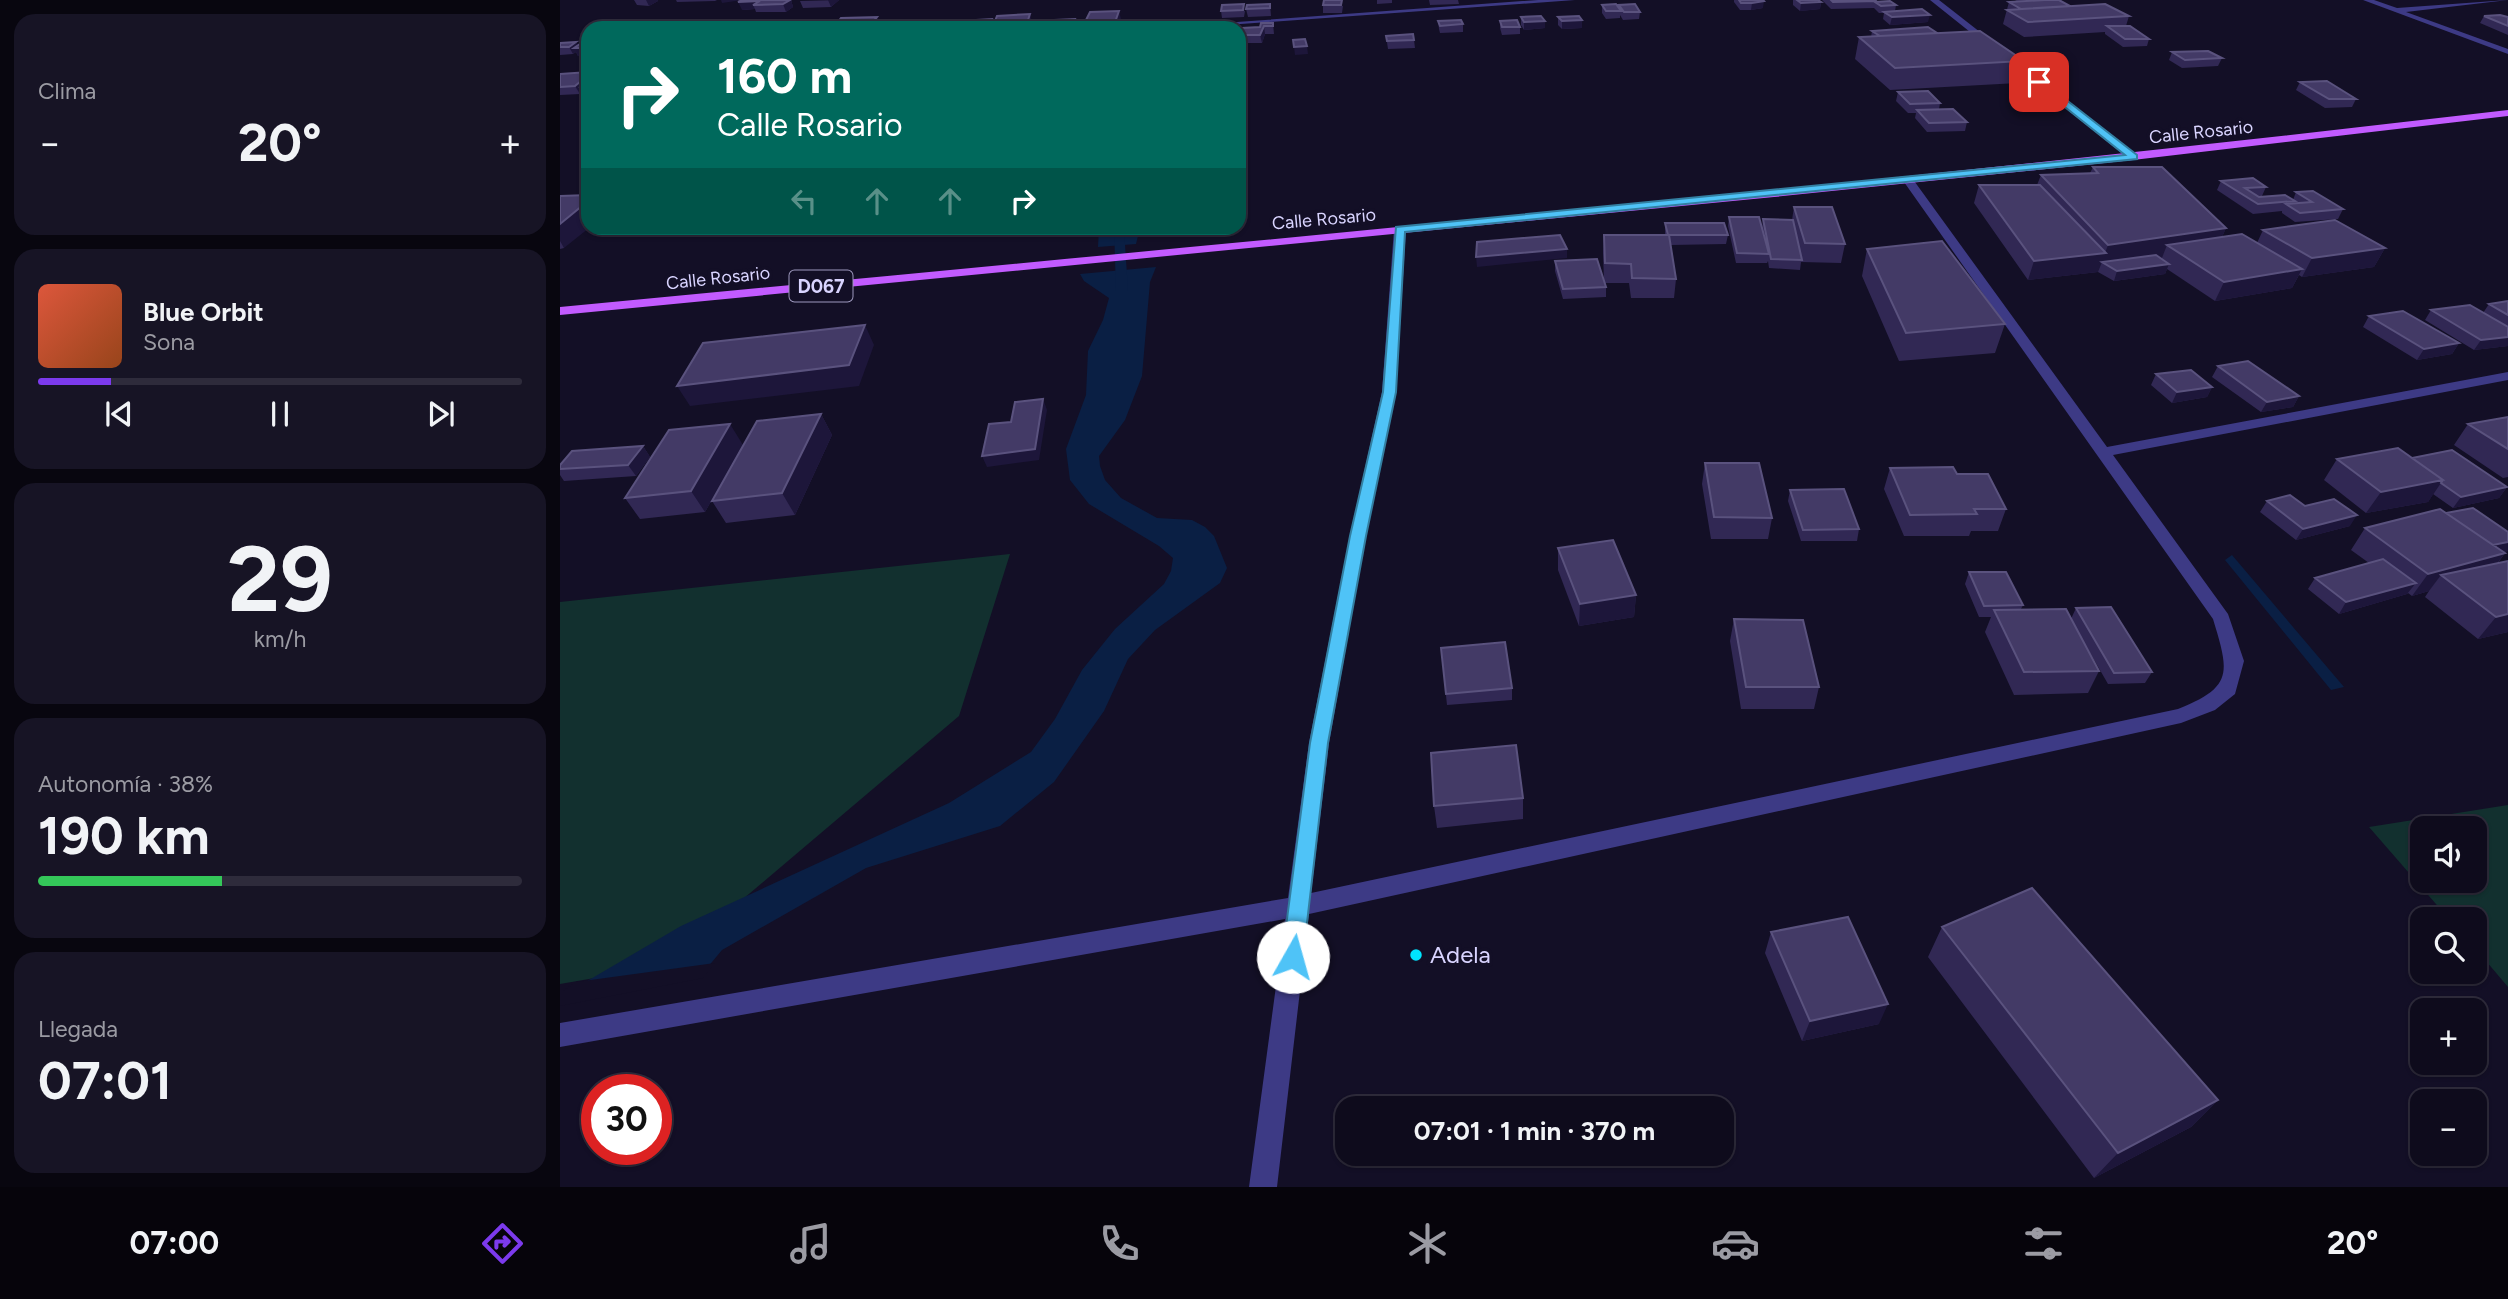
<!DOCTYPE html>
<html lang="es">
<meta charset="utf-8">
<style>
:root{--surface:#0e0b1c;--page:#171425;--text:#f1f3f6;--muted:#9b9ba3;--line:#2e2b3b;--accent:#7c3aed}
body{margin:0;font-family:Figtree,sans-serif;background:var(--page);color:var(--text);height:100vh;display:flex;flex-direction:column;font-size:26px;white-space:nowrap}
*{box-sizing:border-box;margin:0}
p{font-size:23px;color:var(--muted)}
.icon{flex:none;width:38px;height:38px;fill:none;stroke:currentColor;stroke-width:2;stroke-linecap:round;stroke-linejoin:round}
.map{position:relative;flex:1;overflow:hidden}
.details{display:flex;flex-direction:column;gap:14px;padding:14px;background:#08060f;width:560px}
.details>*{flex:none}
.banner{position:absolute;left:21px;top:21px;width:665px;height:214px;border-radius:21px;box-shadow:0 2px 5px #0004,0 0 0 2px var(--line);background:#00695c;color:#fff;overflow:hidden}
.fabs{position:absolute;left:1850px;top:816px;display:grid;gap:14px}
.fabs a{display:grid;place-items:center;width:77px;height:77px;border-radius:14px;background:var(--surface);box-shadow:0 2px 5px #0004,0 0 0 2px var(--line);font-size:35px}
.speed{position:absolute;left:21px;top:1074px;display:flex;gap:14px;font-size:35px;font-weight:700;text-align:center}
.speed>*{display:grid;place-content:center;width:91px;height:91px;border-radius:50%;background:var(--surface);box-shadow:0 2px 5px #0004,0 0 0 2px var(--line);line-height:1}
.speed .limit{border:10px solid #d22;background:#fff;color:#111}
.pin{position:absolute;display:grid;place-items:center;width:60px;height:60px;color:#fff;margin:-30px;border-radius:14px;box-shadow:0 4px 10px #0006}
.me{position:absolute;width:77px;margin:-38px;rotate:7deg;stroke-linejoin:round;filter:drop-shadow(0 0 5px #0008)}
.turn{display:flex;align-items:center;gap:24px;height:147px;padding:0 21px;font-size:32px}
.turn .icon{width:91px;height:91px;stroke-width:2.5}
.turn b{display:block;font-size:49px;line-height:60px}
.lanes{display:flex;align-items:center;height:66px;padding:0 21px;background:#0003;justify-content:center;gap:35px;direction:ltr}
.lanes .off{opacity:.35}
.big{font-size:52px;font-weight:700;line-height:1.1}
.details .tile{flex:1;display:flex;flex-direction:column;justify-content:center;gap:10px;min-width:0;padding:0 24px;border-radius:21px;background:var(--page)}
.details .dial{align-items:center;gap:0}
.dial b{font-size:91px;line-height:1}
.song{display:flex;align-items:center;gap:21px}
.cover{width:84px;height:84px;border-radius:10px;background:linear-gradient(135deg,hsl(10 70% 55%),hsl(20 70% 35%))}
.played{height:7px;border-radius:4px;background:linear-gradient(90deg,var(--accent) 15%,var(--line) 15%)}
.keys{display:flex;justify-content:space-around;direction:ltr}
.heat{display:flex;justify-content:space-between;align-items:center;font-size:38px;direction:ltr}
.charge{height:10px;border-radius:5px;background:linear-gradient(90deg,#34c759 38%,var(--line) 0)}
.trip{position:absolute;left:775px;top:1096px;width:399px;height:70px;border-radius:21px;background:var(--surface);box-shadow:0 2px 5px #0004,0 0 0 2px var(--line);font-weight:700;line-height:70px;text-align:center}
.tab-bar{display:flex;height:112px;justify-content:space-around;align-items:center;background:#06040b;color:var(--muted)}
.tab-bar .icon{width:49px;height:49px}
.tab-bar .active{color:var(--accent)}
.tab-bar b{font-size:32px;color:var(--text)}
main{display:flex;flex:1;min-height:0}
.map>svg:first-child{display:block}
.green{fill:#12302f;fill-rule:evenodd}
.water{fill:#0a1f44}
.pier{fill:#130f26}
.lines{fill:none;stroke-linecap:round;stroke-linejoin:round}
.stream{fill:#0a1f44;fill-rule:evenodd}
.minor{fill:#3d3a85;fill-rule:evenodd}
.major{fill:#c25bff;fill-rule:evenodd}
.wall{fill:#312854}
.shaded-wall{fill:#1d163a}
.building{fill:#433a66;stroke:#5a527e;stroke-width:2}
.route{fill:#4fc3f7;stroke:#337fa1;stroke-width:2}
.poi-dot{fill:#00e5ff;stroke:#130f26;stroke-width:2.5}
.labels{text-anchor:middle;stroke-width:7;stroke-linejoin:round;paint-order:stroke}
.far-street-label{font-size:18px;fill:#d9d4ff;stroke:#130f26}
.shield{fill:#130f26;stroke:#9e99be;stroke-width:2}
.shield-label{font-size:19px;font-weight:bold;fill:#d9d4ff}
.near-poi-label{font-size:24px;fill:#d9d4ff;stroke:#130f26;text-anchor:start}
</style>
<main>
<section class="details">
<div class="tile"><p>Clima</p>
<div class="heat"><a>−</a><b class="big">20°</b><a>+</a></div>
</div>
<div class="tile">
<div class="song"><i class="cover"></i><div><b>Blue Orbit</b><p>Sona</p></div></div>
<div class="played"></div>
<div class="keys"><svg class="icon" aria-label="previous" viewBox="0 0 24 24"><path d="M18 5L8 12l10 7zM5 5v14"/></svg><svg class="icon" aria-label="pause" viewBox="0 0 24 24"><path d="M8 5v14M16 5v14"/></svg><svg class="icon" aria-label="next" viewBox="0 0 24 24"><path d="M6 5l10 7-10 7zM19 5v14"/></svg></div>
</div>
<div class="tile dial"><b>29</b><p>km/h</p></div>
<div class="tile"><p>Autonomía · 38%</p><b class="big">190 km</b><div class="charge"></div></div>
<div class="tile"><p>Llegada</p><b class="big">07:01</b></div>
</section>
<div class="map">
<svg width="1948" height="1187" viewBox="0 0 1948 1187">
<rect width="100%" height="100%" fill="#130f26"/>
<path class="green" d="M450 554 399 716 104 966 0 984V602Z
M1948 805V987L1915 948 1914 919H1889L1809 827ZM1862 828H1914V880H1862Z"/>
<path class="water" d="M539 228H574L578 236 576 244 538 247Z
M596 267 590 282 582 376 565 420 539 456 540 466 545 480 561 498 597 518 632 520 645 527 654 536 667 568 660 583 595 630 568 659 544 711 494 782 440 826 306 868 162 950 142 974 0 997 121 926 389 803 471 752 495 719 522 670 555 629 604 584 611 571 613 558 599 546 529 504 510 480 506 449 526 395 528 351 543 320 549 298 524 281 520 274Z
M1672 555 1784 687 1771 690 1665 560Z"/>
<path class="pier" d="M155 963 143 978 0 1006V993L16 982Z"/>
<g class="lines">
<path class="stream" d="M554 228H564L568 291 562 294 556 291Z"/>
<path class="minor" d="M978 0H1015L639 27 635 25Z
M1370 0H1379L1577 155V159H1569Z
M1803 0H1814L1837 8 1948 0 1846 12 1948 49V54Z
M1344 178H1352L1547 447 1948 372V380L1553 455 1668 614 1684 661 1675 694 1655 710 1621 723 749 914 717 1187H689L725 919 0 1047V1023L728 898 749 743 790 535 822 392 834 229 840 226 846 229 836 392 806 535 769 743 751 893 1618 709C1674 687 1669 672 1653 619L1344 182Z"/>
<path class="major" d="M1948 110V116L1573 160 1214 197 0 315V307C650 245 1300 186 1948 110Z"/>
</g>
<path class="wall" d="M74 0H97L98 1 89 6 77 5Z
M116 0H157L155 1 117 2Z
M182 0H231L233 7 226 12H196L195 9 182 10Z
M279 0 271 7 243 8 240 1Z
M764 0 783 6 782 13H763V5Z
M817 0H832V3L817 4Z
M869 0H898L899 4 870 5Z
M1174 0H1203V8L1191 10H1180L1174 2Z
M1233 0H1258L1261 2 1260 9 1240 11 1233 5Z
M1262 0H1315V2L1336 5 1335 11 1368 22 1330 25 1323 19 1324 13H1319L1314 8 1271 9Z
M1455 0H1499L1510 6 1569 16 1566 26 1589 39 1587 46 1563 47 1545 34V32L1464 37 1443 24 1449 2H1458Z
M710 4 711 16 688 17 686 9Z
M662 5 685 11 684 17 662 18 661 11Z
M1042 5 1059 9V5L1080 12 1079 19 1063 20 1060 15V18L1046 19 1042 13Z
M1924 16 1948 17V35L1920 23Z
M961 17 985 28 964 30 961 25Z
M998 17 1022 28 1002 29 998 25Z
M561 19 557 28H527L525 22Z
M878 21 903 24V32L880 33 879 29Z
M940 21 960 27V34L942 35 940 28Z
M713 23 714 34H705L702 43H680L679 34Z
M1312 31 1377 33 1464 61 1458 83 1330 90 1295 59 1299 37H1311Z
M826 36 854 40 855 48 828 49Z
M16 42 18 46V56L16 52 13 54 0 55V43Z
M1612 52 1662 58 1658 66 1622 68 1609 60Z
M28 72V94H25L23 91 20 94 0 95V74Z
M1740 82 1796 99 1792 107 1765 108 1736 90Z
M1338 92 1380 103 1379 109 1407 122 1405 131 1367 132 1355 118 1356 113H1348L1336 101Z
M1533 167 1666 228 1662 237 1697 243 1703 230 1825 248 1814 267 1742 277 1739 275 1732 288 1655 301 1607 269 1605 274 1554 281 1538 272 1468 280 1414 203 1419 185H1477L1481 175 1530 173Z
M1661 181 1706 187 1702 196 1698 197 1733 200 1736 192 1783 209 1778 219 1735 222 1722 213V211L1693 214 1657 190Z
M0 196 4 248 0 249Z
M1234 207 1285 244 1281 263 1241 262 1240 270 1209 268 1208 261 1207 263H1176L1168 226 1169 217 1202 229 1203 219 1232 220Z
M1105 223 1168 235 1166 244 1111 245 1116 279 1114 298H1071L1069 283H1045L1046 287V297L1003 299 995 271V261L1044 281 1043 253 1044 235H1105Z
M1307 249 1445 324 1435 353 1339 361 1302 276Z
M1948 301V346L1914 350 1865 320 1871 310 1923 313 1929 304Z
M1809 316 1899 343 1892 354 1857 360 1803 327Z
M1658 366 1739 396 1733 407 1701 412 1652 377Z
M1596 374 1652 387 1647 397 1612 403 1591 385Z
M261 414 272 435 235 515 166 523 152 501Z
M1948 417V477L1943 478 1894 445 1908 424Z
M183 445 145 512 80 519 65 498Z
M83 446 90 457 76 476 4 481 0 475V469Z
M1852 458 1947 487 1939 498 1893 508 1873 494 1868 502 1806 513 1764 480 1777 459Z
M1145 463 1212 518 1208 539H1151L1142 484Z
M1330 468 1397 474 1446 509 1438 531H1411L1409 536H1344L1324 489Z
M1230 490 1299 529 1297 541H1241L1228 501Z
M1707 501 1745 506 1790 526 1736 540 1700 512Z
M1886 513 1948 532V551L1943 552 1945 553 1938 563 1948 632 1918 639 1865 597 1869 591 1852 596 1848 593 1847 594 1779 614 1748 589 1755 578 1809 563 1791 550 1805 528Z
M998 548 1076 595 1074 617 1019 626 998 570Z
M1409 572 1463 605 1461 609 1511 619 1516 608 1592 672 1585 683 1548 684 1525 644 1539 671 1528 693 1454 695 1425 632 1431 617H1419L1405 584Z
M1174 619 1259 687 1254 709H1181L1170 641Z
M881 648 952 688V700L887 705Z
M963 798V819L877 828 874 806Z
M1382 927 1658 1100 1631 1127 1534 1178 1368 957Z
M1211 932 1319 1024 1242 1041 1205 953Z"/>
<path class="shaded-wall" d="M86 0H97L98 1 89 6Z
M161 0H182L162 3Z
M231 0 233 7 226 12 223 4Z
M268 0H279L271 7Z
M200 1 193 5 195 9 182 10 178 2Z
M1204 1 1203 8 1191 10 1192 3Z
M1261 2 1260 9 1240 11 1241 3Z
M559 11 561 19 557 28H554V25Z
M470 14 472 22 470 28H429L432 19 434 26Z
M1370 15 1368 22 1330 25 1332 17Z
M317 17 321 28H308Z
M515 19 517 26 516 28H512Z
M1022 20V28L1002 29V21Z
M358 21 360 28H353Z
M985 21V28L964 30V22Z
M704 26 705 34 702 43 700 35Z
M16 42 19 48H28V56H18L16 52 13 54 9 47Z
M747 46 748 54 735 55 734 47Z
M28 75V94H25L23 91 20 94 15 86Z
M28 201V228H29L4 248 0 241V224Z
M1666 228 1654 255 1607 245 1600 263 1542 262 1538 272 1468 280 1474 261 1545 253 1548 245Z
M1825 248 1814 267 1742 277 1752 258Z
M1007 249V258L917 267 916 257Z
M1609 264 1605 274 1554 281 1557 271Z
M1742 269 1732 288 1655 301 1664 282Z
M305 325 314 345 299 386 130 406 117 386Z
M1948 337V346L1914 350 1921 340Z
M1899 343 1892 354 1857 360 1864 349Z
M1652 387 1647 397 1612 403 1617 392Z
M1739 396 1733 407 1701 412 1707 402Z
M483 399 487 410 479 460 427 467 422 456Z
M261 414 272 435 235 515 222 493Z
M170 424 183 445 145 512 131 491Z
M83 446 90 457 76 476 68 465Z
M1883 480 1868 502 1806 513 1821 492Z
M1947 487 1939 498 1893 508 1901 497Z
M1797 515 1790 526 1736 540 1743 529Z
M1948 542V551L1913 559 1922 548Z
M1945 553 1928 575H1881L1869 591 1852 596 1868 574Z
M1856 583 1847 594 1779 614 1786 602Z
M1076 595 1074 617 1019 626 1020 604Z
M1948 614V632L1918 639 1936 617Z
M1328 1004 1319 1024 1242 1041 1250 1021Z
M1658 1100 1631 1127 1534 1178 1558 1153Z"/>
<path class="building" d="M182 0H230L223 4 193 5 200 1 178 2Z
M764 0H782L781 5H763Z
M1179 0H1203L1204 1 1192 3H1181Z
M1237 0H1258L1261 2 1241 3Z
M1271 0H1315L1316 1 1273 2Z
M1485 0H1499L1510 6 1461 9 1449 2Z
M1330 1 1336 5 1321 6 1315 2Z
M684 4 683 10 661 11 662 5Z
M710 4V8L686 9 687 5Z
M1056 4 1061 11H1046L1042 5Z
M1075 4 1080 12H1064L1059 5Z
M1545 4 1569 16 1468 22 1447 10Z
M1362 9 1370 15 1332 17 1324 12Z
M559 11 554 25 529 27 531 22H525L530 12Z
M470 14 467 23 433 26 437 16Z
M1940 15 1948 17V26L1924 16Z
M981 16 985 21 964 22 961 17Z
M1019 16 1022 20 1002 21 998 17Z
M317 17 308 28H247L274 27 281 18Z
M432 19 429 28H397L399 21Z
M515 19 512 28H469L472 21Z
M901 20 903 24 880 26 878 21Z
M957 20 960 27H942L940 21Z
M358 21 353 28H341L345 22Z
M701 23H713V26H704L700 35H679L682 28 700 27Z
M468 25 467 28H454V26Z
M1547 26H1570L1589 39H1565Z
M175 27H191L189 28H175Z
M1368 27 1377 33 1320 36 1312 31Z
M1420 31 1464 61 1335 68 1299 37Z
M853 34 854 40 827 41 826 36Z
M745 39 747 46 734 47 733 40Z
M16 42 9 47H0V43Z
M20 44H28V48H14Z
M1648 51 1662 58 1625 60 1612 52Z
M28 72V75L15 86 0 87V74Z
M28 79V85L21 86Z
M1767 81 1796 99H1769L1740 82Z
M1368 91 1380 103 1350 104 1338 92Z
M1393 109 1407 122 1369 123 1357 110Z
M1533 167H1602L1666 228 1548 245 1481 175 1538 173Z
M1693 178 1706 187 1685 188 1699 197 1725 195 1735 201 1698 204 1661 181Z
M1419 185H1480L1546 253 1474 261Z
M1753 191 1783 209 1740 213 1726 204 1752 202 1736 192Z
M28 195V201L0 224V196Z
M1234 207H1272L1285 244 1245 243Z
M1169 217H1199L1209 254 1177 253Z
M1203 219 1233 220 1242 260 1211 259Z
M1775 220 1825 248 1752 258 1703 230Z
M1105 223H1164L1168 235H1108Z
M1682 234 1742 269 1664 282 1607 245Z
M1000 235 1007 249 916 257 917 242Z
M1044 235H1109L1116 279 1072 278 1071 264 1045 263Z
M1382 241 1445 324 1346 333 1307 249Z
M1596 255 1609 264 1557 271 1542 262Z
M1037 259 1046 287 1003 289 995 261Z
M1948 301V315L1929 304Z
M1910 305 1948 327V337L1921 340 1871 310Z
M1843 311 1899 343 1864 349 1809 316Z
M305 325 289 365 117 386 143 343Z
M1688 361 1739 396 1707 402 1658 366Z
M1631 370 1652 387 1617 392 1596 374Z
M483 399 475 449 422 456 429 424 451 422 455 402Z
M261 414 222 493 152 501 197 421Z
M1948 417V449L1908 424Z
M170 424 131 491 65 498 109 430Z
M83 446 68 465 0 469V465L12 451Z
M1838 448 1883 480 1821 492 1777 459Z
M1892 450 1947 487 1901 497 1881 483 1883 480 1852 458Z
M1145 463H1199L1212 518 1154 517Z
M1393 467 1397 474H1428L1446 509H1414L1417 514 1350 515 1330 468Z
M1284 489 1299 529 1243 530 1230 490Z
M1730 495 1745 506 1774 499 1797 515 1743 529 1707 501Z
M1913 508 1948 532V542L1933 545 1886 513Z
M1880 509 1945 553 1868 574 1805 528Z
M1053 540 1076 595 1020 604 998 548Z
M1823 559 1856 583 1786 602 1755 578Z
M1948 561V614L1936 617 1881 575Z
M1409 572H1446L1463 605 1424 606Z
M1551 607 1592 672 1554 673 1516 608Z
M1506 609 1539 671 1464 672 1434 610Z
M1174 619 1243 620 1259 687H1186Z
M945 642 952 688 886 694 881 648Z
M956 745 963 798 874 806 871 753Z
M1472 888 1658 1100 1558 1153 1382 927Z
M1288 917 1328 1004 1250 1021 1211 932Z"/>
<path class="route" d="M1476 81H1482L1577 155V159L845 232 836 392 806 536 768 743 743 957 740 964 733 967 725 964 722 957 750 743 790 536 823 392 836 227 1565 155 1476 84Z"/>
<circle class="poi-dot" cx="856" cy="955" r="7"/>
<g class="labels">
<g class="far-street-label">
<text transform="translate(1641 132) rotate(-6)" y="6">Calle Rosario</text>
<text transform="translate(764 219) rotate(-5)" y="6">Calle Rosario</text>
<text transform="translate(158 278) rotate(-6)" y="6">Calle Rosario</text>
</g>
<rect class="shield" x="229.5" y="270.5" width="63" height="31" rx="5"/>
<g class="shield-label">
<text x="261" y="293">D067</text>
</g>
<g class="near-poi-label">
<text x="870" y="963">Adela</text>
</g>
</g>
</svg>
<div class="fabs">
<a><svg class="icon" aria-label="sound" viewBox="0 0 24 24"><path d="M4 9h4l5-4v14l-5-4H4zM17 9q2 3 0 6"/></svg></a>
<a><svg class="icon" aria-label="search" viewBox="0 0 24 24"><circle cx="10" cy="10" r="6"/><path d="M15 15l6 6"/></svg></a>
<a>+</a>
<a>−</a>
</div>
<div class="speed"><div class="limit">30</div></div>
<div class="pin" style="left:1479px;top:82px;background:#d93025"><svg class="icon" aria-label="arrive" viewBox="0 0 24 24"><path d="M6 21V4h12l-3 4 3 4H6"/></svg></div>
<svg class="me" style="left:733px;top:957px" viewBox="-20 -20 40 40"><circle r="19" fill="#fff"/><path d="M0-13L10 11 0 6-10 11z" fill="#4fc3f7"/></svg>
<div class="trip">07:01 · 1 min · 370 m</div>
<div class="banner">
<div class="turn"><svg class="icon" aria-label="right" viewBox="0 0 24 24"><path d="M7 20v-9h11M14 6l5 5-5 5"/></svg><div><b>160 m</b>Calle Rosario</div></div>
<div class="lanes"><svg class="icon off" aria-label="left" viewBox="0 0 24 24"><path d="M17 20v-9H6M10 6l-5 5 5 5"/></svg><svg class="icon off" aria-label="ahead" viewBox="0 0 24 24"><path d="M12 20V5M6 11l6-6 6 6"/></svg><svg class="icon off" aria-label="ahead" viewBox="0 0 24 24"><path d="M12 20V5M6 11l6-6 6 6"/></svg><svg class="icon" aria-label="right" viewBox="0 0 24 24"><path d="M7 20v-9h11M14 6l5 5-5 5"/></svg></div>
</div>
</div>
</main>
<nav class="tab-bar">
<b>07:00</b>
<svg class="icon active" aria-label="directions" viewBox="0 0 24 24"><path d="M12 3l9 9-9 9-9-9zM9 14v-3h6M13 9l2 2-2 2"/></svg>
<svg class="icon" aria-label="music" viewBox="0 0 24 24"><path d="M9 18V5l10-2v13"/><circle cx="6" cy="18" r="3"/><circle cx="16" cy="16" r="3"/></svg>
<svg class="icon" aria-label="phone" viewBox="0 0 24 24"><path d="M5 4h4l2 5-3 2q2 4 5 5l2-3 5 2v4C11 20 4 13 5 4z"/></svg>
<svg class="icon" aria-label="climate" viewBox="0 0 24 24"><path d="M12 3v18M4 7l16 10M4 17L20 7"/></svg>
<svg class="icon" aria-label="car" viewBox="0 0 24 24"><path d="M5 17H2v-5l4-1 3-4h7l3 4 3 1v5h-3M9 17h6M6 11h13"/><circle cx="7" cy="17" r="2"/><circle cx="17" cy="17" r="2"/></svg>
<svg class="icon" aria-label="filters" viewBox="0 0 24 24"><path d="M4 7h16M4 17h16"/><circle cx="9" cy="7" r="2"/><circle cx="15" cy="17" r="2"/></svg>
<b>20°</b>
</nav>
